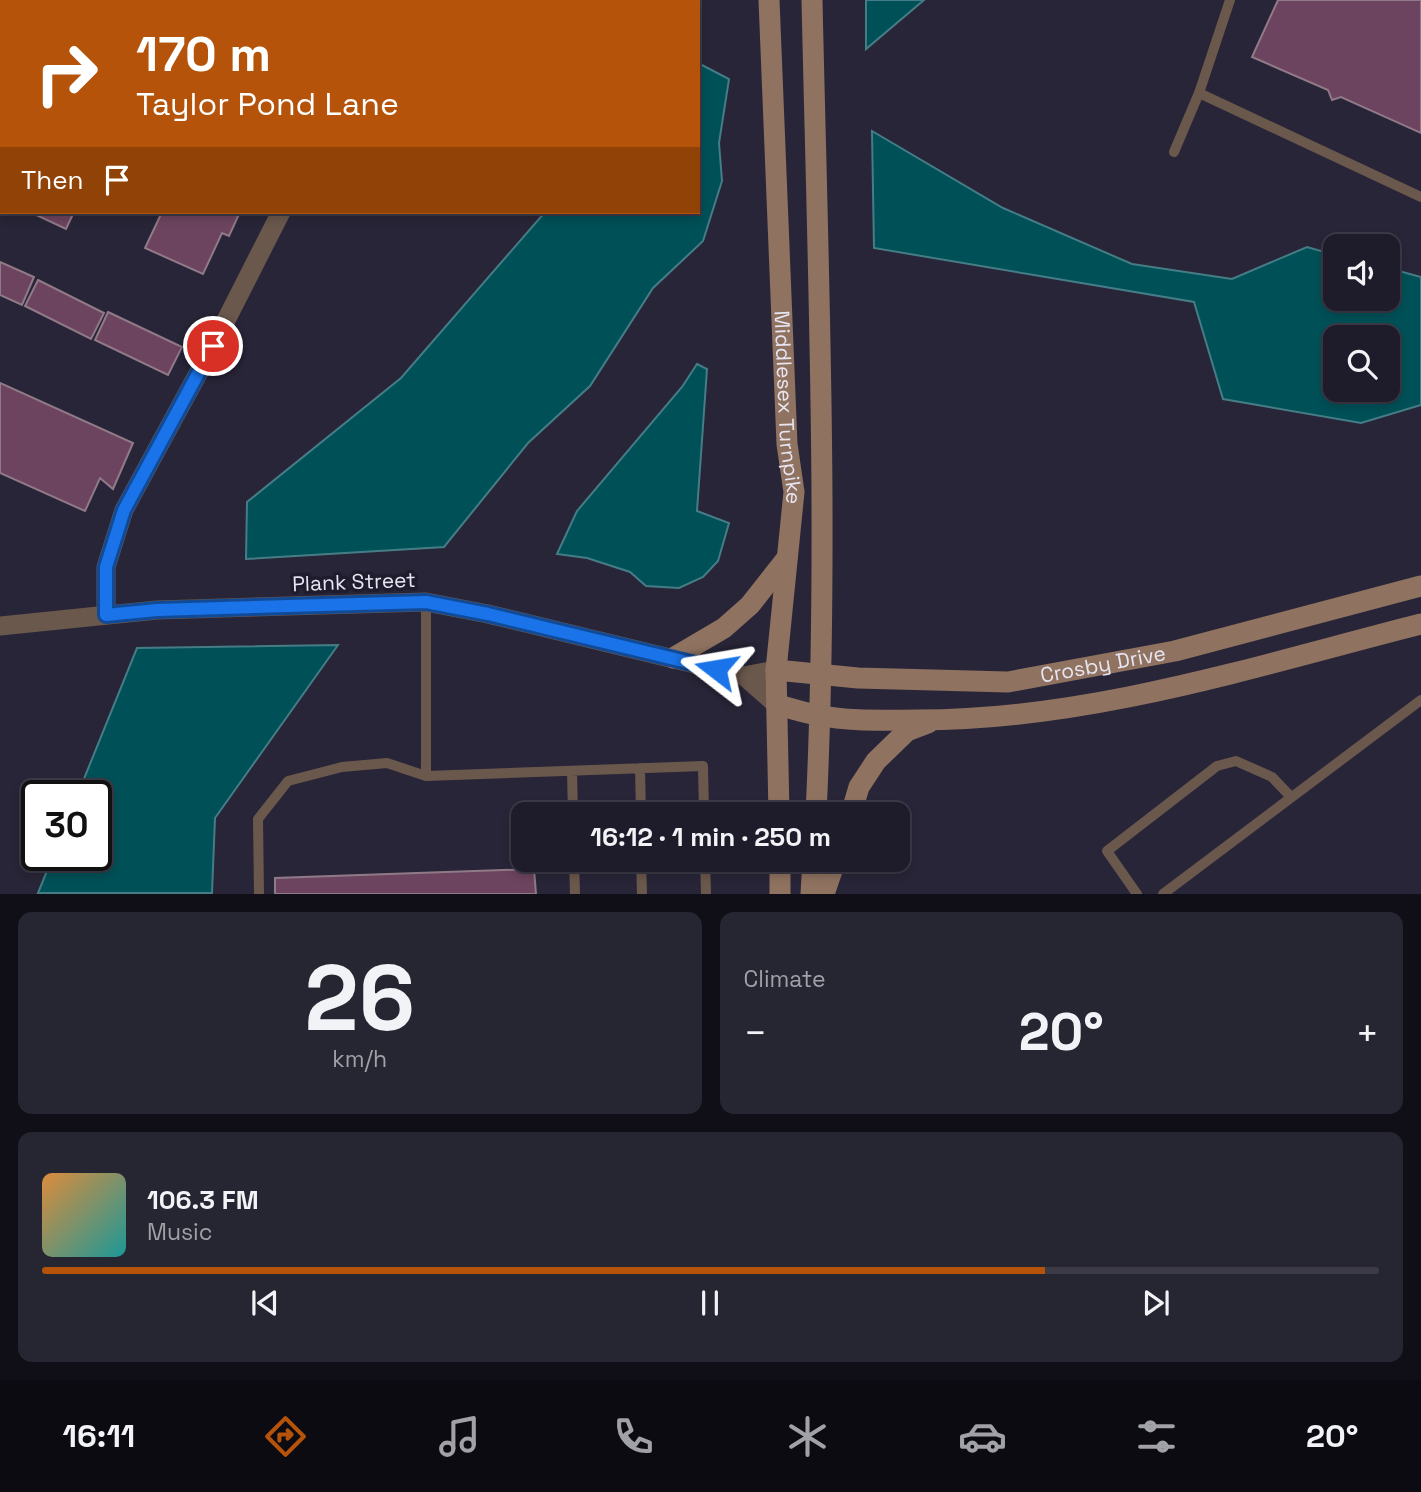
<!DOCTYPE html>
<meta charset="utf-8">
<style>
:root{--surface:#1e1c2a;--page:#262532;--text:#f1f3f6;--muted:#a1a1a8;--line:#3c3a47;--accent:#b45309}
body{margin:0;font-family:"Space Grotesk",sans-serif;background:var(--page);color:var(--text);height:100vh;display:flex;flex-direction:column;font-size:26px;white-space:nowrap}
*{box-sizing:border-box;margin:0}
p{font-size:23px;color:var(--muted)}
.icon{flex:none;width:38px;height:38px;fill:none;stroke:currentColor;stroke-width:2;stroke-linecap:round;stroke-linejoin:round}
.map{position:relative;height:894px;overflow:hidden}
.panel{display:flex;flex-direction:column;gap:18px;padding:18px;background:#100f17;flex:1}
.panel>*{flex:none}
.top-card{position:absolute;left:0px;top:0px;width:700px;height:214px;box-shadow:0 4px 10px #0003,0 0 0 2px var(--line);background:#b45309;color:#fff;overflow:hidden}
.buttons{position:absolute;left:1323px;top:234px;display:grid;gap:14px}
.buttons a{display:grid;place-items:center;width:77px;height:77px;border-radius:14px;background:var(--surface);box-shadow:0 4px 10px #0003,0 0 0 2px var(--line);font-size:35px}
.speed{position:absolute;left:21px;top:780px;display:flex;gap:14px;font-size:35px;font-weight:700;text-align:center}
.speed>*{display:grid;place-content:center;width:91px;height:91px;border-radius:50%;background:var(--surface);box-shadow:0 4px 10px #0003,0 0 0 2px var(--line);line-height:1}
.speed .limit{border:4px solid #111;border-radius:10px;background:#fff;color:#111}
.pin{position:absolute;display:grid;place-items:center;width:60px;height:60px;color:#fff;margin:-30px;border:4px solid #fff;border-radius:50%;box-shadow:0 2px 7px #0007}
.me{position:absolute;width:77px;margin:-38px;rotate:284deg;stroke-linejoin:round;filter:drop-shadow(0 0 5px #0008)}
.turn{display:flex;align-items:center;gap:24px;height:147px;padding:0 21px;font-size:32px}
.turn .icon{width:91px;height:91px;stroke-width:2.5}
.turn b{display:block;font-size:49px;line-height:60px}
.then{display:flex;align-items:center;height:66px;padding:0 21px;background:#0003;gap:14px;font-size:26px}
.big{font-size:52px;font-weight:700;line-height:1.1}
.panel .tile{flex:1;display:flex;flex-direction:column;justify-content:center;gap:10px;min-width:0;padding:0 24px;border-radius:14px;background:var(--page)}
.panel .dial{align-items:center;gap:0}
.dial b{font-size:91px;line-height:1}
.song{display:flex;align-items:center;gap:21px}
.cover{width:84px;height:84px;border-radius:10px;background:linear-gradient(135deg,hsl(30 70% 55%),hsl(180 70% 35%))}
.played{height:7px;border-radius:4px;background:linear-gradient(90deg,var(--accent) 75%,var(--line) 75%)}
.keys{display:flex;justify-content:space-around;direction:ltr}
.heat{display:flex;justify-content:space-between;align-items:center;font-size:38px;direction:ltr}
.panel .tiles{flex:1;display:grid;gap:18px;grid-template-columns:1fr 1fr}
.tile:last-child{grid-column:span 2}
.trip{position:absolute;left:511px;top:802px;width:399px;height:70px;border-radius:14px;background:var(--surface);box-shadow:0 4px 10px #0003,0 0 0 2px var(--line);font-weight:700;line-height:70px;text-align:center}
.tabs{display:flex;height:112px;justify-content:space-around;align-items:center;background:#0c0b11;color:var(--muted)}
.tabs .icon{width:49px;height:49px}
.tabs .selected{color:var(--accent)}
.tabs b{font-size:32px;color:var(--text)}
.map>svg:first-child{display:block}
.water{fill:#005057;stroke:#457d86;stroke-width:2;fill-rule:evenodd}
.building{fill:#6d445f;stroke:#907a87;stroke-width:2}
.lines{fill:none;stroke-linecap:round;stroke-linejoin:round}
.lane{stroke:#6a584c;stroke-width:10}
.street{stroke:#6a584c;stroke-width:19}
.secondary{stroke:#8f7260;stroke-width:21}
.route-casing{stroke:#114b97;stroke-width:18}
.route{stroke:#1a73e8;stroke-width:12}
.labels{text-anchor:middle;stroke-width:7;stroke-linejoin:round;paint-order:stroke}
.street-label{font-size:21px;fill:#e7e5f2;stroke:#1f1c2e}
</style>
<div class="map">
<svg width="1421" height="894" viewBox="0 0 1421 894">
<rect width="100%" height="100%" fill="#282538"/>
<path class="water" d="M866 0H924L866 49Z
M698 63 729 79 719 143 722 181 703 241 653 288 590 386 528 443 444 547 246 559 247 502 401 378 545 212H698Z
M872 131 1003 208 1132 264 1232 279 1307 247 1335 255V299H1388V268L1421 277V405L1361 423 1223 399 1194 302 874 248ZM1335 338H1388V390H1335Z
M697 364 707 369 697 511 729 523 718 561 703 577 679 588 646 586 630 572 587 558 557 554 577 511 682 387Z
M338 645 215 818 212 893H38L53 856H96V796H77L137 648Z"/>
<path class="building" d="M1278 0H1421V133L1341 97 1332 100 1328 90 1252 57Z
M30 212H74L66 229Z
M162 212H240L229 236 222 233 203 274 145 248Z
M0 262 34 277 22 305 0 295Z
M38 280 104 313 91 339 25 306Z
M108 312 182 347 168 375 95 340Z
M0 383 133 443 113 489 100 478 85 511 0 473Z
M534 869 536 894H275V878Z"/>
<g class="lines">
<path class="lane" d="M1230 0 1199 93 1421 197
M1174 152 1199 93
M426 602V776L703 766 704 814
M640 768 641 814
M572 771 573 814
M574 859 575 894
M641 859 642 894
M705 859 706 894
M259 894 258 819 288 781 342 767 387 763 426 776
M1137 894 1107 851 1217 766 1236 761 1272 777 1291 797
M1163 894 1421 700"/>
<path class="street" d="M484 0 488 2
M310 2 311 0
M574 2 575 0
M106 615V567L124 510 213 346 281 212
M0 626 157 610 426 602 488 614 744 676 776 670
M744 676 777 705"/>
<g class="secondary">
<path id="s1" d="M769 0 787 444 794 492 776 670 779 814"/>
<path d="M812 0C818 271 829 543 816 814"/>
<path d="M673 658 724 628 750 605 787 558"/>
<path id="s2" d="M776 670 858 678 1008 682 1175 651 1421 586"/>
<path d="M777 705C791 708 804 713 818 715 851 722 885 720 918 720 1090 720 1256 666 1421 624"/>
<path d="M851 814 859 787 876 761 907 731 928 723"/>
<path d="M780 859V894"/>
<path d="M811 894 813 859"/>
<path d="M824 894 836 859"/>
</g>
</g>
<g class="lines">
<g class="route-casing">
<path id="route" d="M213 346 124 510 106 567V615L157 610 426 602 488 614 716 669"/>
</g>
<use href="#route" class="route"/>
</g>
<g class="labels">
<g class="street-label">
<text dy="7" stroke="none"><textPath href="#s1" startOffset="408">Middlesex Turnpike</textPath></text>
<text transform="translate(354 582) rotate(-2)" y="7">Plank Street</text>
<text dy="7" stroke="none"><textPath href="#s2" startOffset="329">Crosby Drive</textPath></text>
</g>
</g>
</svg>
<div class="buttons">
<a><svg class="icon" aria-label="sound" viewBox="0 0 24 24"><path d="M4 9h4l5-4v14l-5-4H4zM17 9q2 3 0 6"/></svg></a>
<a><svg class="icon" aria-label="search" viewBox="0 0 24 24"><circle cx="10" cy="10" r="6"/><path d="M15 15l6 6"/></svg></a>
</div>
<div class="speed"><div class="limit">30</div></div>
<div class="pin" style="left:213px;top:346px;background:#d93025"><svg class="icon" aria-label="arrive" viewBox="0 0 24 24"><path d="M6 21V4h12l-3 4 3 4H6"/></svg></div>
<svg class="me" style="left:716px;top:669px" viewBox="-20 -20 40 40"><path d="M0-17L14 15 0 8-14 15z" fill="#1a73e8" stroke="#fff" stroke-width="4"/></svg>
<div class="trip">16:12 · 1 min · 250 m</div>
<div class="top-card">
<div class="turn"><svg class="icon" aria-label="right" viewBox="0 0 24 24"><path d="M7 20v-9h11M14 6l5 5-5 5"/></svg><div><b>170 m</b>Taylor Pond Lane</div></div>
<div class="then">Then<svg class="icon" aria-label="arrive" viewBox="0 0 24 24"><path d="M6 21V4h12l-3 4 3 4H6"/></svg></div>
</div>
</div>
<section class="panel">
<div class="tiles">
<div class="tile dial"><b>26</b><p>km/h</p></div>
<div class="tile"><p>Climate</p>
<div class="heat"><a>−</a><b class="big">20°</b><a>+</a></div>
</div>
<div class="tile">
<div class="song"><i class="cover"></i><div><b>106.3 FM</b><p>Music</p></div></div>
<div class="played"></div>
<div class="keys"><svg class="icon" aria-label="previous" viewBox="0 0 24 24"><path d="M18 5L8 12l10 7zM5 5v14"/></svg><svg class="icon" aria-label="pause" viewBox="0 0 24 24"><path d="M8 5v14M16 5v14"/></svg><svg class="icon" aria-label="next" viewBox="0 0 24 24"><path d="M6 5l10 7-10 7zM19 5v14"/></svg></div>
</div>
</div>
</section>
<nav class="tabs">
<b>16:11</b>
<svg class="icon selected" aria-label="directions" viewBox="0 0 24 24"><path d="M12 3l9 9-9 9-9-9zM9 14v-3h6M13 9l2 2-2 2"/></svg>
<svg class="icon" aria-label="music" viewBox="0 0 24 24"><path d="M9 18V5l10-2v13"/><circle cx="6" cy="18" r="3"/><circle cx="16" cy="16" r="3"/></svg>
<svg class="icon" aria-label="phone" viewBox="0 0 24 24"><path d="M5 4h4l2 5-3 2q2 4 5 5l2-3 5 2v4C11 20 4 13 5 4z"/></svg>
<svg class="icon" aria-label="climate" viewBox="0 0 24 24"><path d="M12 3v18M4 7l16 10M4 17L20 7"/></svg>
<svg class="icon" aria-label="car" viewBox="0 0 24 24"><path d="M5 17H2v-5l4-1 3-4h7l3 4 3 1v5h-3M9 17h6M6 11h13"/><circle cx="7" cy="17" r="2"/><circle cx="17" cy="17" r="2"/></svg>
<svg class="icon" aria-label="filters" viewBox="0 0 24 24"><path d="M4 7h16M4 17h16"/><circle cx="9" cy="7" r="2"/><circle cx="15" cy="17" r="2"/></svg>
<b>20°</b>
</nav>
